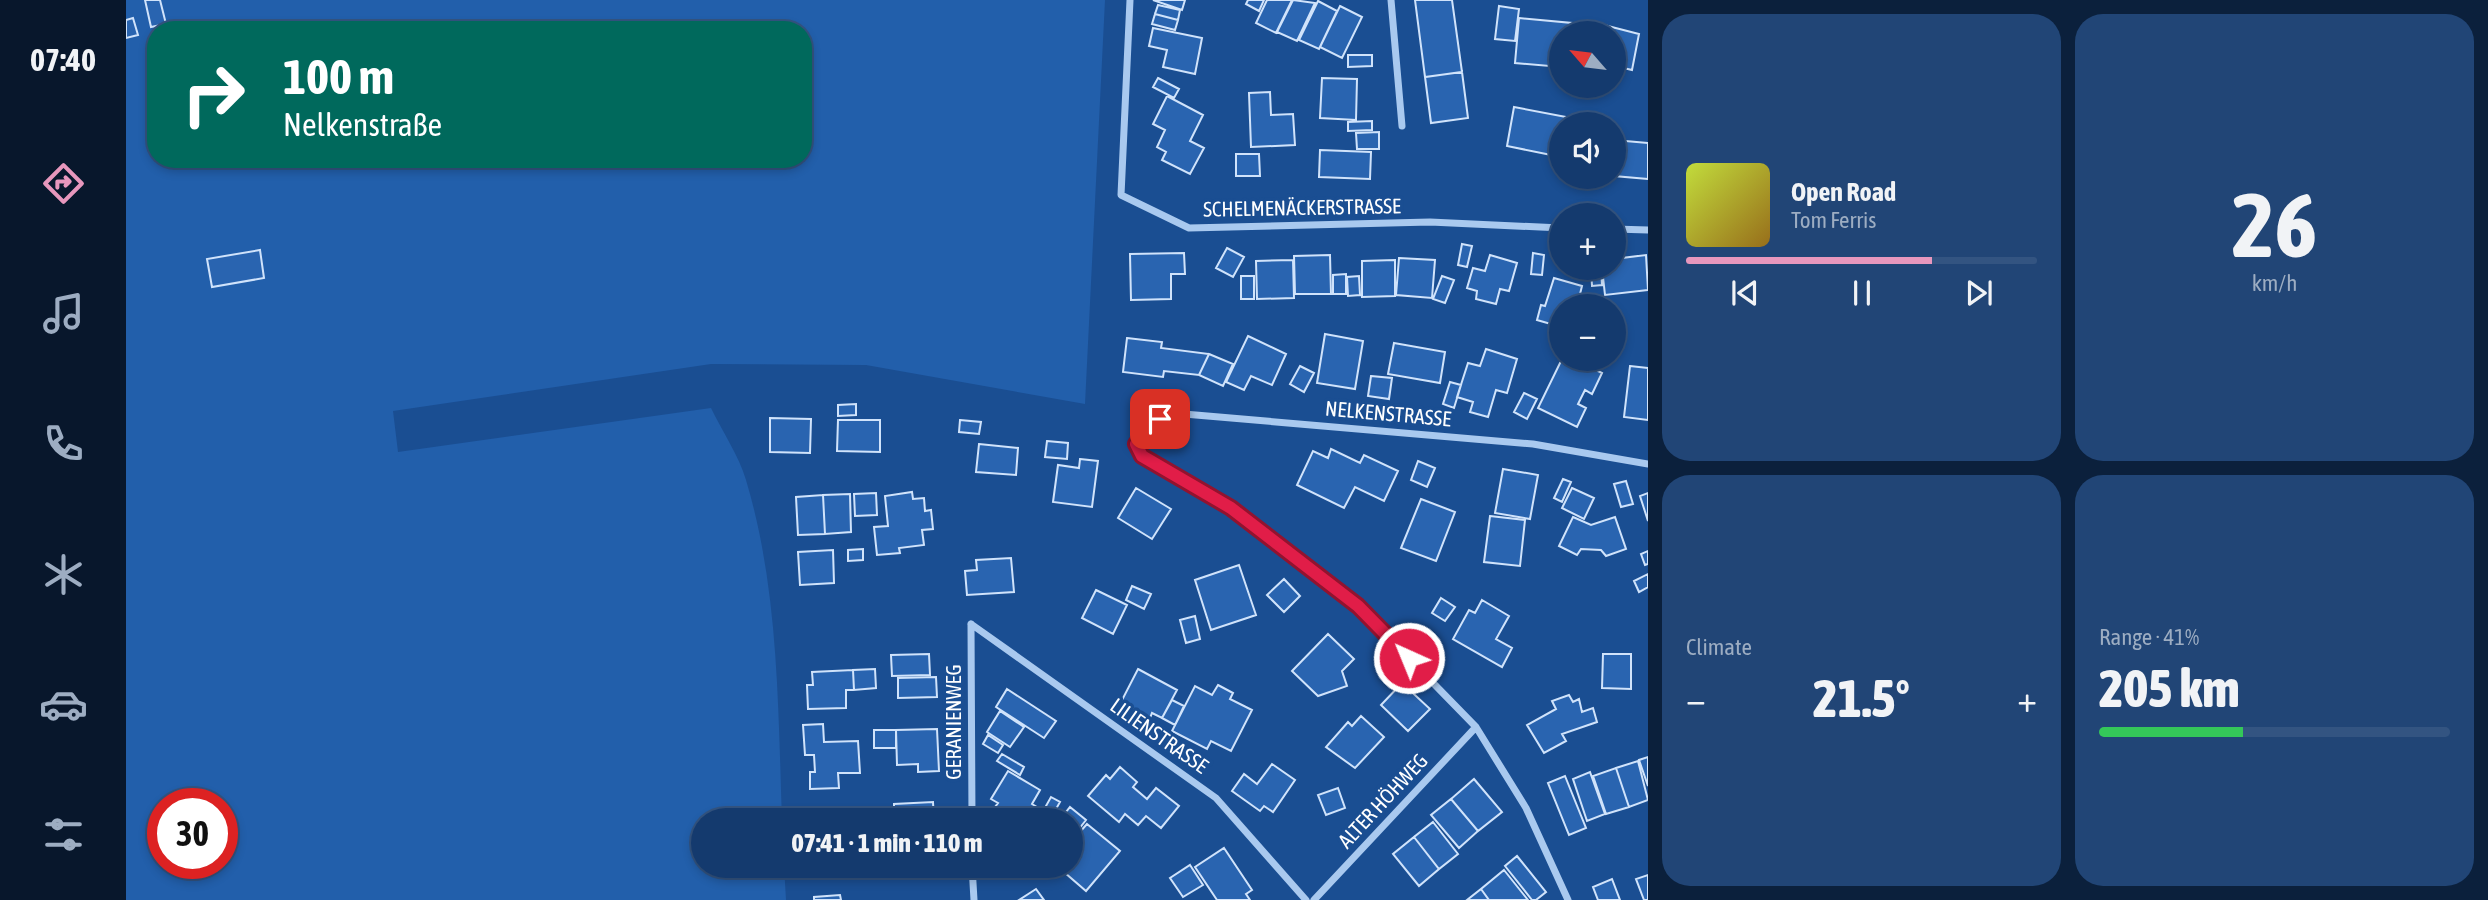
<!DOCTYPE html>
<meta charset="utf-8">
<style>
:root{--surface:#143a6e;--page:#214576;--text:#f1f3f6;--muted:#9dadc2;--line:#335481;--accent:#e797bd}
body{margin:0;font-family:"Asap Condensed",sans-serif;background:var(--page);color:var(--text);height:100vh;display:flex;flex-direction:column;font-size:26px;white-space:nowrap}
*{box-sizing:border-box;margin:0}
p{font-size:23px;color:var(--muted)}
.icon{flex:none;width:38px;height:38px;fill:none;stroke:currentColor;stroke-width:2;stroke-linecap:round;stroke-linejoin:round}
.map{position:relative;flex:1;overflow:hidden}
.panel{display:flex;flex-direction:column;gap:14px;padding:14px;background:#0b203c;width:840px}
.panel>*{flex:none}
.hud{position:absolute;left:21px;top:21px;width:665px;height:147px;border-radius:28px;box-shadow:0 4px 10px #0003,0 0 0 2px var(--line);background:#00695c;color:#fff;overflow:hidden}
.needle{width:46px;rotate:298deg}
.fabs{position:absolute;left:1423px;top:21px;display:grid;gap:14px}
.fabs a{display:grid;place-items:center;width:77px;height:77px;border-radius:50%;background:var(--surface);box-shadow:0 4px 10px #0003,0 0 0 2px var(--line);font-size:35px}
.speed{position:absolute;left:21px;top:788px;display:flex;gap:14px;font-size:35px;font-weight:700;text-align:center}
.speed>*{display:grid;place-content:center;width:91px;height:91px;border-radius:50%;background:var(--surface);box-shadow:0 4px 10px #0003,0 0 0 2px var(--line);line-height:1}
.speed .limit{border:10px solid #d22;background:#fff;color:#111}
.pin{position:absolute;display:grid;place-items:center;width:60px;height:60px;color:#fff;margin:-30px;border-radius:14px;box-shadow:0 4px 10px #0006}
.me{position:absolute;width:77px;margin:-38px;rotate:316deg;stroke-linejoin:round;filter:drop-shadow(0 0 5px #0008)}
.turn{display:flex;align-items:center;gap:24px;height:147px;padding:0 21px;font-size:32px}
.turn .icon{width:91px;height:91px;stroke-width:2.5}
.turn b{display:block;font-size:49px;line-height:60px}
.big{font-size:52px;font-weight:800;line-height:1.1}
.panel .tile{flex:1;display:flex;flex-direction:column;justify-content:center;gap:10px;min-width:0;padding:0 24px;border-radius:28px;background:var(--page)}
.panel .dial{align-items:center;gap:0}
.dial b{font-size:91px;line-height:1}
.song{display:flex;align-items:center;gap:21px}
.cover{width:84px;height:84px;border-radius:10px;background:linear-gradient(135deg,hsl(70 70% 55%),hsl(40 70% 35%))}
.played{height:7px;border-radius:4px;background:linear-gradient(90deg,var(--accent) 70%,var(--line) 70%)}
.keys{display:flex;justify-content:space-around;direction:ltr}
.heat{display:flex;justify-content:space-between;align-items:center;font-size:38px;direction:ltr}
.charge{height:10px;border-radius:5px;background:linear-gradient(90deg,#34c759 41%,var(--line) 0)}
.panel .tiles{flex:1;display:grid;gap:14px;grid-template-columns:repeat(2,1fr)}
.trip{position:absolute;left:565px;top:808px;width:392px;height:70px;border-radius:35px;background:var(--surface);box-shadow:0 4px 10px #0003,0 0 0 2px var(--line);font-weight:800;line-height:70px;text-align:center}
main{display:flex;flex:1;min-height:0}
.tabs{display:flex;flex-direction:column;width:126px;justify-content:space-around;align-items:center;background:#08172c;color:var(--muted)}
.tabs .icon{width:49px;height:49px}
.tabs .current{color:var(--accent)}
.tabs b{font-size:32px;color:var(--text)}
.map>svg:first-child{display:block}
.green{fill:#225fab;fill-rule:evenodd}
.building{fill:#2964b0;stroke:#d0e3fb;stroke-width:2}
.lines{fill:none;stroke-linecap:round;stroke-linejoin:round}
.street{stroke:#a9c9ef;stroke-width:7}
.route-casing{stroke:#92132f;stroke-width:18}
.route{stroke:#e11d48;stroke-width:12}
.labels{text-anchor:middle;stroke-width:7;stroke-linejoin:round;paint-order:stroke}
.street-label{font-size:21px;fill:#fff;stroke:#1a4e92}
</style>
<main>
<nav class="tabs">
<b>07:40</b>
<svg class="icon current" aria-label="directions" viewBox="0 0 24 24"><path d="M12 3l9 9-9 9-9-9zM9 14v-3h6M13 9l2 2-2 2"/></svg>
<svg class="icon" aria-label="music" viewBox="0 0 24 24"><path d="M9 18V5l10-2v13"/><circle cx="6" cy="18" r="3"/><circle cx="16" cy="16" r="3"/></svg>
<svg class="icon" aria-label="phone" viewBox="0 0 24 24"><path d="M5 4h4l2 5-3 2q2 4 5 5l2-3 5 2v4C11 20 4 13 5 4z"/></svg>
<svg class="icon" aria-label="climate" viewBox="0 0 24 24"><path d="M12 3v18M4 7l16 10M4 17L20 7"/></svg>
<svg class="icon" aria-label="car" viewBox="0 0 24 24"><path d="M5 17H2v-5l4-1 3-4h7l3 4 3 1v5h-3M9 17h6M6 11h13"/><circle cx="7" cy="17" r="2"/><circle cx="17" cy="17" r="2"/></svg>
<svg class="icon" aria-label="filters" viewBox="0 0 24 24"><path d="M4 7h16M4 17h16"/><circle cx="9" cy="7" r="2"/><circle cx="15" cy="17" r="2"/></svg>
</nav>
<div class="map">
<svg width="1522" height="900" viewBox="0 0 1522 900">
<rect width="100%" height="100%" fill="#1a4e92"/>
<path class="green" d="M0 0H979L959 404 740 365 585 364 267 411 272 452 585 408C596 431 613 456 620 480 653 590 652 708 656 821H578V866H658L660 900H0ZM30 30H677V159H30ZM37 803H96V863H37Z"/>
<path class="building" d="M19 0H34L40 24 25 27Z
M1027 0H1059L1056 10Z
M1122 0H1138L1133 11 1120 4Z
M1141 0H1166L1150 33 1130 23Z
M1167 0 1189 3 1171 41 1151 32Z
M1289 0H1326L1336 72 1299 77Z
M1192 1 1211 11 1193 49 1173 40Z
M1032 5 1054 10 1052 20 1029 14Z
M1214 6 1236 17 1216 58 1194 47Z
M1373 6 1393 9 1389 41 1369 39Z
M1029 14 1052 20 1049 30 1026 24Z
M7 18 12 35 0 38V20Z
M1393 18 1446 23 1445 33H1435V67L1389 63Z
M1478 25 1513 34 1506 70 1489 66 1488 71V33H1476Z
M1027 28 1076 38 1069 74 1037 67 1041 50 1023 46Z
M1222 55H1246V66L1222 67Z
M1336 72 1342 118 1305 123 1299 77Z
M1032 78 1053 89 1048 98 1027 87Z
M1196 78 1231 79 1230 120 1194 118Z
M1144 92 1145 115 1167 114 1169 145 1125 147 1123 93Z
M1041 96 1077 115 1064 141 1078 148 1064 174 1036 160 1040 152 1031 147 1039 130 1027 124Z
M1388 107 1456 120 1455 124H1435V157L1381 146Z
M1246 121V130L1222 131V122Z
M1253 132V149H1231L1230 133Z
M1488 140 1522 143V179L1488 176Z
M1194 150 1245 152 1244 179 1193 177Z
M1110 154H1133L1134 176H1110Z
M1336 244 1346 246 1341 267 1332 265Z
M1101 248 1118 257 1107 277 1090 268Z
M134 250 138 278 86 287 81 259Z
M1058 253 1059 274H1045V299L1005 300 1004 254Z
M1407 253 1418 255 1416 275 1405 274Z
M1204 255 1205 294H1169L1168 256Z
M1364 255 1391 263 1383 291 1374 289 1370 304 1350 299 1351 291 1341 288 1347 268 1359 271Z
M1520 255 1522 290 1479 295 1476 268H1488V259Z
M1273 258 1309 260 1306 298 1270 295Z
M1167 260 1168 298 1131 299 1130 261Z
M1269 260V296L1236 297V261Z
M1465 268H1475L1476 285 1466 286Z
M1220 274V294H1207V275Z
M1115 276H1128V299H1115Z
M1233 276 1234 295 1222 296 1221 277Z
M1316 276 1328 280 1319 303 1307 299Z
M1428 278 1456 286 1453 298 1467 303 1466 306H1435V327L1411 320 1415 305 1419 306Z
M1199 334 1237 341 1229 389 1191 383Z
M1122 336 1160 354 1146 385 1125 376 1118 390 1100 382Z
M1001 338 1036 342 1035 348 1083 354 1073 375 1038 371 1037 377 997 372Z
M1268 343 1319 352 1314 383 1262 374Z
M1360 349 1391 359 1381 393 1370 390 1362 417 1344 412 1347 402 1331 397 1342 363 1354 366Z
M1083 354 1107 364 1097 386 1073 375Z
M1436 359H1448L1476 373 1466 394 1459 390 1452 404 1460 408 1451 427 1412 408Z
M1174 366 1188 373 1178 392 1164 384Z
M1504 366 1522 368V420L1498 417Z
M1245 376 1266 378 1263 399 1242 396Z
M1324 382 1335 385 1328 408 1317 404Z
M1398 393 1411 399 1401 419 1388 412Z
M730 404V415L712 416V405Z
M644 418 685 419 684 453 644 452Z
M712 420H754V452L711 451Z
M834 420 855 422 853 434 833 432Z
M921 441 942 443 941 459 919 457Z
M853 444 892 448 890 475 850 472Z
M1205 449 1234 463 1238 455 1272 471 1258 501 1229 487 1218 508 1171 485 1187 451 1202 458Z
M954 459 972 461 966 507 927 502 932 465 953 468Z
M1292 461 1309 468 1301 487 1285 480Z
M1377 469 1412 475 1404 519 1369 513Z
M1437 479 1445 482 1436 502 1428 498Z
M1500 481 1507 504 1495 507 1488 484Z
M1010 488 1045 509 1026 539 992 518Z
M1446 488 1468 498 1458 519 1436 508Z
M786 492 787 499 798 498 799 511 805 510 807 529 796 530 798 545 773 548 774 553 751 555 748 527 762 526 759 496Z
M750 493 751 515 729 516 728 494Z
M1522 493V521L1514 496Z
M724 494 725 532 699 534 697 495Z
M697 495 699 534 672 535 670 497Z
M1295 499 1329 512 1310 561 1275 548Z
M1364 516 1399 520 1394 566 1358 562Z
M1447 517 1465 525 1489 517 1500 549 1480 556 1475 550 1455 549 1451 555 1433 546Z
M737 549V560L722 561V550Z
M707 550 708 583 674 585 672 552Z
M1522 551V564L1519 565 1515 554Z
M885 558 888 592 841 595 839 571 851 570 850 560Z
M1113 565 1130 615 1085 630 1069 580Z
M1522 574V587L1513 592 1508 581Z
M1158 579 1174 596 1158 612 1141 595Z
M1006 586 1025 594 1018 609 1000 600Z
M970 590 1001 605 987 634 956 618Z
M1315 598 1329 607 1319 621 1306 613Z
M1356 600 1383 616 1370 639 1386 648 1376 667 1327 639 1343 610 1349 613Z
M1069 616 1074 639 1060 643 1054 620Z
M1202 634 1228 659 1216 671 1221 686 1192 696 1166 671Z
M803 654 804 675 766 676 765 655Z
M1477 654H1505V689L1476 688Z
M749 669 750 688 728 690 727 670Z
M1012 669 1051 690 1036 718 1026 713 1024 718 995 702Z
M727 670 728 690H720V708L682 709 681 685H687L686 672Z
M810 677 811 697 772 698V678Z
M1276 683 1304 709 1282 731 1255 705Z
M1092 685 1107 693 1104 699 1126 710 1105 751 1085 741 1081 749 1046 731 1069 686 1086 695Z
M881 689 930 721 918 738 870 707Z
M1443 695 1447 702 1453 699 1456 712 1467 708 1471 722 1436 734 1440 741 1418 753 1401 725 1430 709 1426 701Z
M1046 700 1058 706 1049 725 1036 718Z
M874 711 898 727 884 747 861 732Z
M1235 716 1258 737 1229 768 1200 747 1222 722 1226 726Z
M697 724 698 742 732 741 734 773H712L713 788 684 789V772H689L688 755H679L677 725Z
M811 729 813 771 792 772V764L771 765 770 730Z
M748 730H770V748H748Z
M862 735 877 745 872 753 857 744Z
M876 754 898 767 894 775 871 761Z
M1522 757V786L1513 760Z
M1512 761 1522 800 1503 807 1490 768Z
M1146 764 1169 780 1147 812 1138 806 1134 811 1106 791 1118 774 1131 784Z
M994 767 1011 782 1007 787 1021 799 1030 788 1053 806 1035 828 1020 816 1012 825 999 814 993 822 962 796 980 775 984 779Z
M1490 768 1503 807 1480 814 1467 776Z
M882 771 914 790 906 804 911 807 903 821 884 811 879 819 866 811 872 803 865 799Z
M1464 772 1479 814 1461 821 1447 779Z
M1439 776 1460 828 1443 835 1422 783Z
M1348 779 1376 812 1352 831 1325 799Z
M1212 788 1219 808 1200 815 1192 795Z
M925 797 934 802 925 818 916 813Z
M1325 799 1352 831 1333 848 1305 815Z
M807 802 808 821H768V804Z
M944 807 960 820 945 839V821H933Z
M1307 822 1332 854 1313 869 1288 837Z
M961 824 994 851 960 891 931 866H945V842Z
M1288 837 1313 869 1293 886 1267 854Z
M1098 848 1126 890 1120 894 1124 900H1091L1069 867Z
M1391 856 1420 892 1410 900H1406L1379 866Z
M1064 865 1077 885 1057 897 1044 878Z
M688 866H709V869L688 870Z
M1378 870 1402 900H1363L1355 889Z
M1522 875V900H1518L1510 879Z
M1486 879 1494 900H1472L1467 887Z
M910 889 918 900H893Z
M1355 889 1363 900H1341Z
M714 895 715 900H688V897Z"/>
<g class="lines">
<path class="street" d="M1004 0 995 195 1063 228 1304 222 1435 228
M1265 0 1276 126
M1488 229 1522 230
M845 624 1090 798 1180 900
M845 624 846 821
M846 866 848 900
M1188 900 1350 727
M1442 900 1400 808 1350 727 1232 606 1105 508 1016 456 1010 444C1026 422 1031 419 1058 414L1407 444 1522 464"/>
</g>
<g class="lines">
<g class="route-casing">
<path id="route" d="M1034 419 1022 428 1010 444 1016 456 1105 508 1232 606 1283 658"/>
</g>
<use href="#route" class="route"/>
</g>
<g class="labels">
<g class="street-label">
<text transform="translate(1176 208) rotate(-1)" y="7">SCHELMENÄCKERSTRASSE</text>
<text transform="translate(1262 414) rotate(5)" y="7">NELKENSTRASSE</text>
<text transform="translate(828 722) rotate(-90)" y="7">GERANIENWEG</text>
<text transform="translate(1033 736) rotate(35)" y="7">LILIENSTRASSE</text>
<text transform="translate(1257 801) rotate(-47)" y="7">ALTER HÖHWEG</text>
</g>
</g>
</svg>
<div class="fabs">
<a><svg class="needle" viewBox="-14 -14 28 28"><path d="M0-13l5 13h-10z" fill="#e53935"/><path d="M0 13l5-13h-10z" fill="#9dadc2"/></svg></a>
<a><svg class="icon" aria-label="sound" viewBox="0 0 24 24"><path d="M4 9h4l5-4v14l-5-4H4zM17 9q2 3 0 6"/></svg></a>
<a>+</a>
<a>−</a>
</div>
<div class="speed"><div class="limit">30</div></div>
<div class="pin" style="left:1034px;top:419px;background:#d93025"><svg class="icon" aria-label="arrive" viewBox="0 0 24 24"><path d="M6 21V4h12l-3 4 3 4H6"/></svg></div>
<svg class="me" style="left:1283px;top:658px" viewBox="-20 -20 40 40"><circle r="17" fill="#e11d48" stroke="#fff" stroke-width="3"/><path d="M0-11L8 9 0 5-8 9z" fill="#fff"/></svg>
<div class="trip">07:41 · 1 min · 110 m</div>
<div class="hud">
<div class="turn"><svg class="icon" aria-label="right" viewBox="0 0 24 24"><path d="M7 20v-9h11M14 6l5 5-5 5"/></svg><div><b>100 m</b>Nelkenstraße</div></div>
</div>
</div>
<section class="panel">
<div class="tiles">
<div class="tile">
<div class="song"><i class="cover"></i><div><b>Open Road</b><p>Tom Ferris</p></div></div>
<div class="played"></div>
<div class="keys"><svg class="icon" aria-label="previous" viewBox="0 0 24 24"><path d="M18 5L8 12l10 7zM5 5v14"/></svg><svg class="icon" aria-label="pause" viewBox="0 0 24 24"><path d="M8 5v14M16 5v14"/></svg><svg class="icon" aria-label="next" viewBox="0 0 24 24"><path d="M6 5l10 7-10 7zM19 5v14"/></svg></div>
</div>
<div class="tile dial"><b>26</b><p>km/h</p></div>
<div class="tile"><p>Climate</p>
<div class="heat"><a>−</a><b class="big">21.5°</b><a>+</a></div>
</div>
<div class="tile"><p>Range · 41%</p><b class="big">205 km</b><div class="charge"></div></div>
</div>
</section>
</main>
